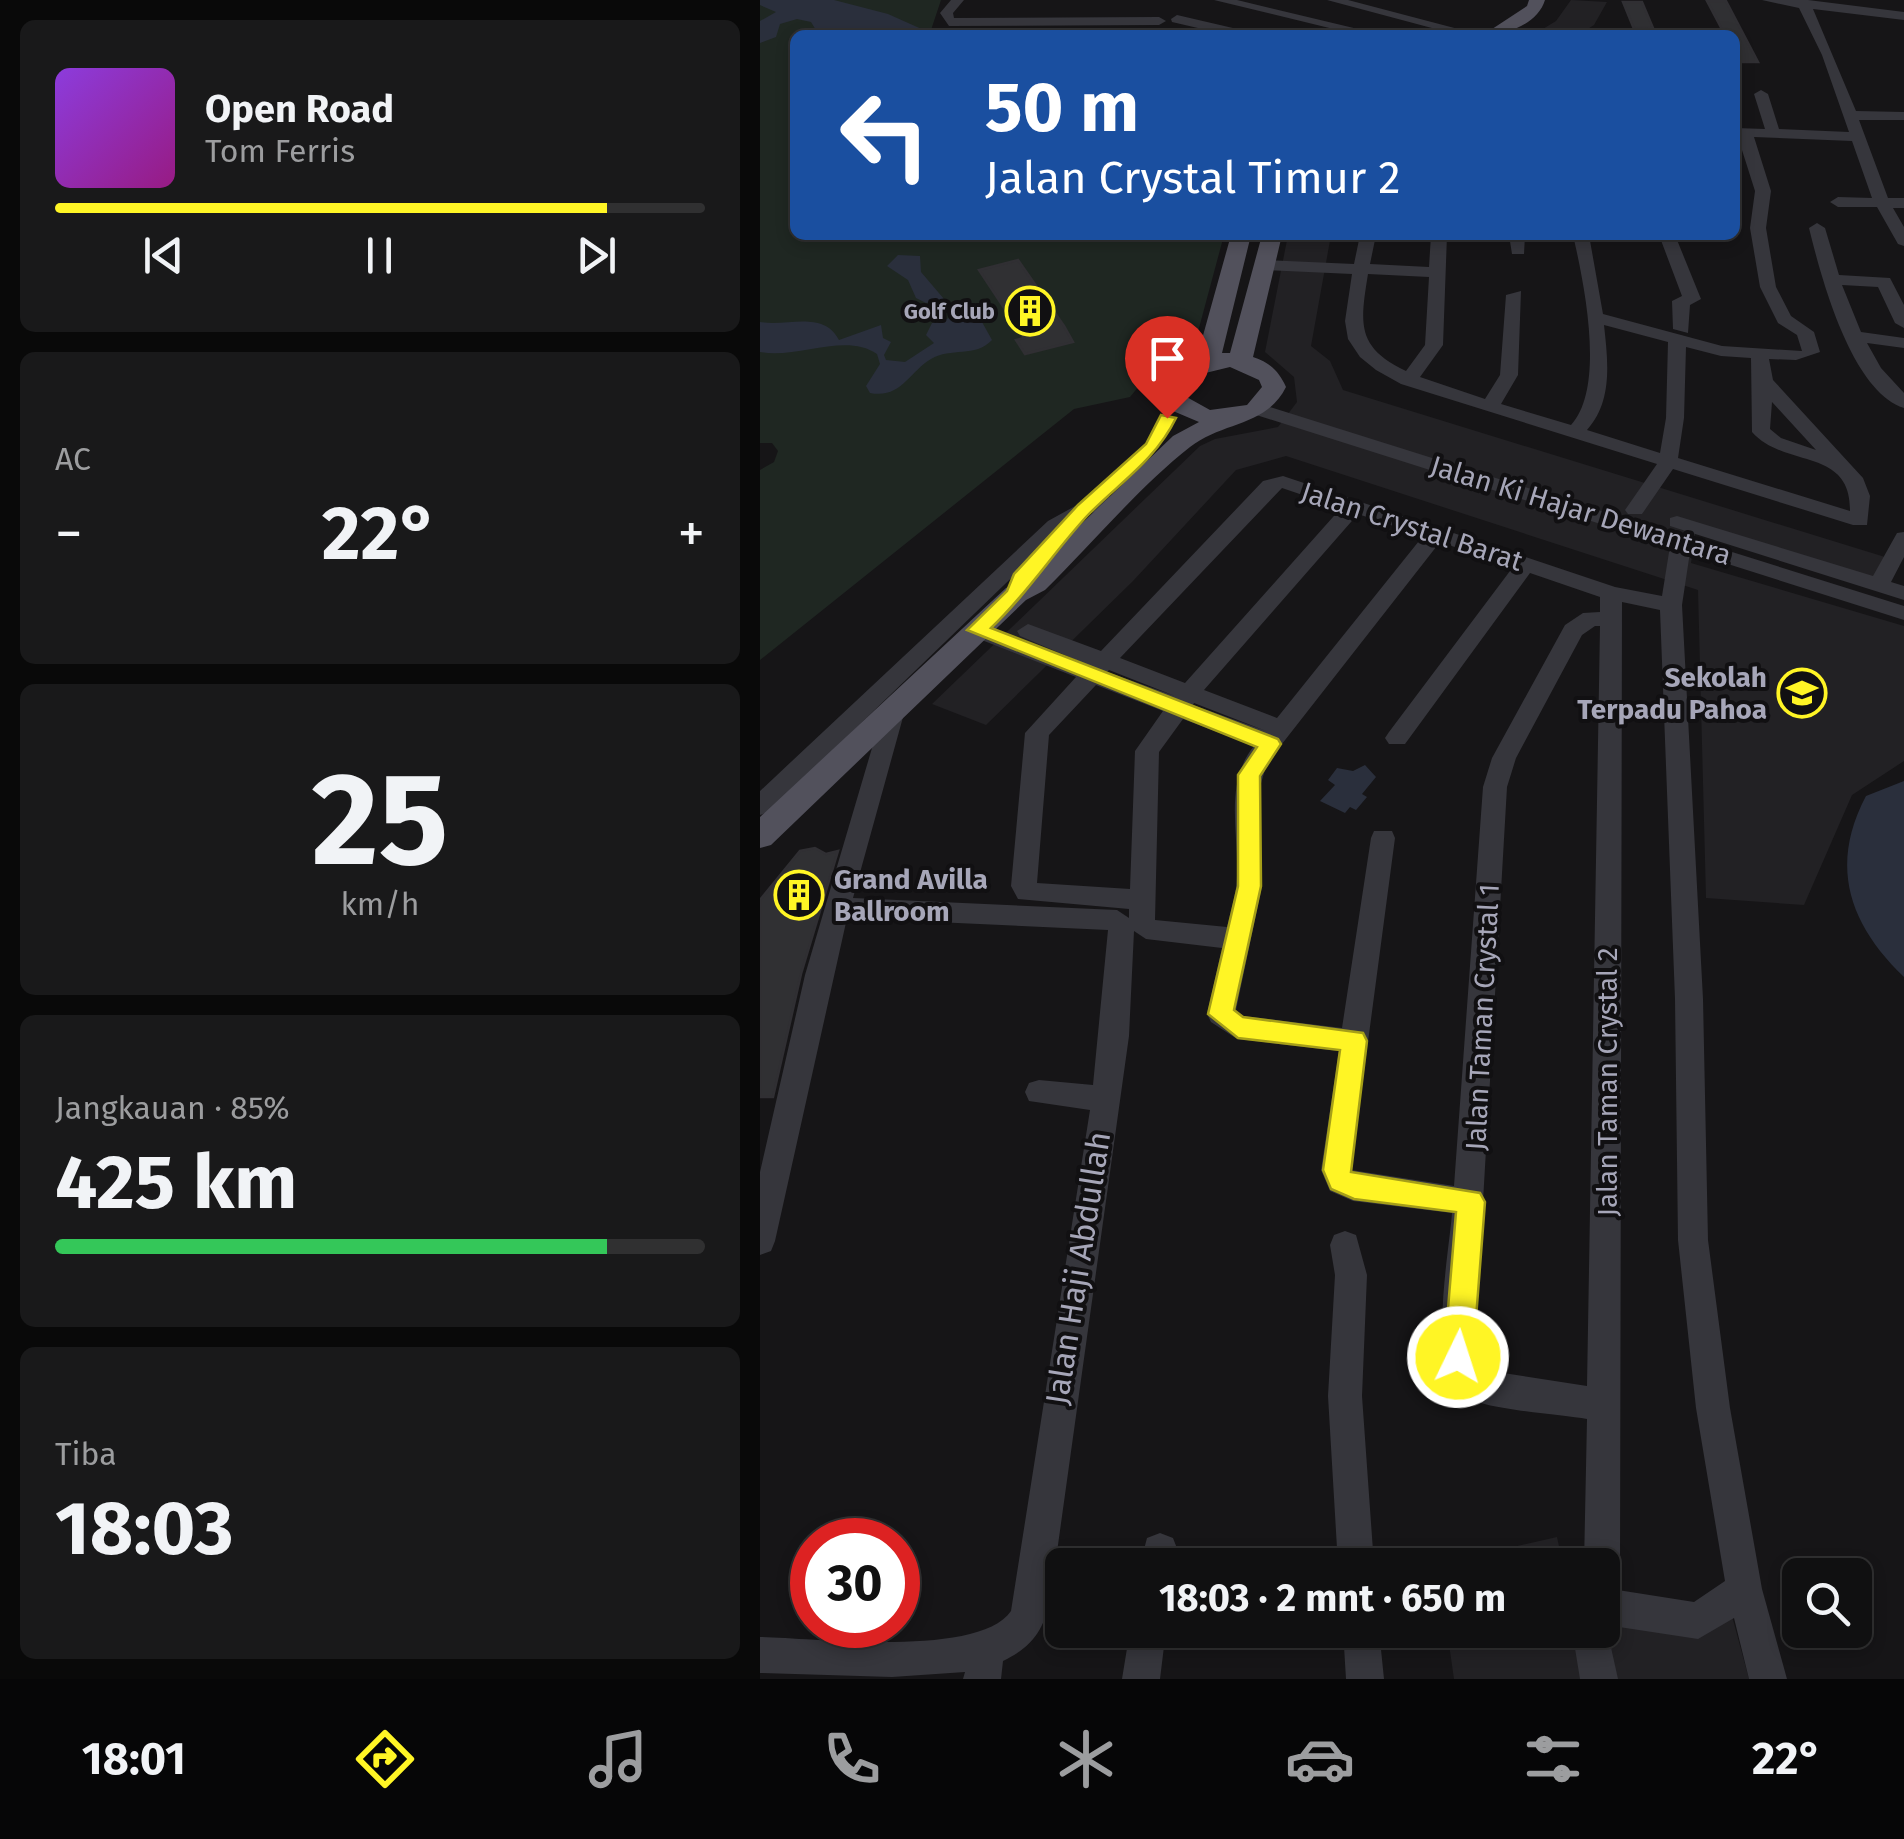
<!DOCTYPE html>
<html lang="id">
<meta charset="utf-8">
<style>
:root{--surface:#101011;--page:#19191a;--text:#f1f3f6;--muted:#9c9d9f;--line:#303031;--accent:#fff525}
body{margin:0;font-family:"Fira Sans",sans-serif;background:var(--page);color:var(--text);height:100vh;display:flex;flex-direction:column;font-size:38px;white-space:nowrap}
*{box-sizing:border-box;margin:0}
p{font-size:32px;color:var(--muted)}
.icon{flex:none;width:55px;height:55px;fill:none;stroke:currentColor;stroke-width:2;stroke-linecap:round;stroke-linejoin:round}
.map{position:relative;flex:1;overflow:hidden}
.panel{display:flex;flex-direction:column;gap:20px;padding:20px;background:#090909;width:760px}
.panel>*{flex:none}
.top-card{position:absolute;left:30px;top:30px;width:950px;height:210px;border-radius:15px;box-shadow:0 5px 15px #0003,0 0 0 2px var(--line);background:#1a4fa0;color:#fff;overflow:hidden}
.buttons{position:absolute;left:1022px;top:1558px;display:grid;gap:20px}
.buttons a{display:grid;place-items:center;width:90px;height:90px;border-radius:15px;background:var(--surface);box-shadow:0 5px 15px #0003,0 0 0 2px var(--line);font-size:50px}
.speed{position:absolute;left:30px;top:1518px;display:flex;gap:20px;font-size:50px;font-weight:700;text-align:center}
.speed>*{display:grid;place-content:center;width:130px;height:130px;border-radius:50%;background:var(--surface);box-shadow:0 5px 15px #0003,0 0 0 2px var(--line);line-height:1}
.speed .limit{border:15px solid #d22;background:#fff;color:#111}
.pin{position:absolute;display:grid;place-items:center;width:85px;height:85px;color:#fff;margin:-102px -42px;border-radius:50% 50% 50% 0;rotate:-45deg;box-shadow:0 0 10px #0007}
.pin .icon{rotate:45deg}
.me{position:absolute;width:110px;margin:-55px;rotate:4deg;stroke-linejoin:round;filter:drop-shadow(0 0 8px #0008)}
.turn{display:flex;align-items:center;gap:35px;height:210px;padding:0 30px;font-size:45px}
.turn .icon{width:130px;height:130px;stroke-width:2.5}
.turn b{display:block;font-size:70px;line-height:85px}
.big{font-size:75px;font-weight:700;line-height:1.1}
.panel .card{flex:1;display:flex;flex-direction:column;justify-content:center;gap:15px;min-width:0;padding:0 35px;border-radius:15px;background:var(--page)}
.panel .dial{align-items:center;gap:0}
.dial b{font-size:130px;line-height:1}
.song{display:flex;align-items:center;gap:30px}
.cover{width:120px;height:120px;border-radius:15px;background:linear-gradient(135deg,hsl(270 70% 55%),hsl(310 70% 35%))}
.played{height:10px;border-radius:5px;background:linear-gradient(90deg,var(--accent) 85%,var(--line) 85%)}
.keys{display:flex;justify-content:space-around;direction:ltr}
.heat{display:flex;justify-content:space-between;align-items:center;font-size:55px;direction:ltr}
.charge{height:15px;border-radius:8px;background:linear-gradient(90deg,#34c759 85%,var(--line) 0)}
.trip{position:absolute;left:285px;top:1548px;width:575px;height:100px;border-radius:15px;background:var(--surface);box-shadow:0 5px 15px #0003,0 0 0 2px var(--line);font-weight:700;line-height:100px;text-align:center}
.menu{display:flex;height:160px;justify-content:space-around;align-items:center;background:#060607;color:var(--muted)}
.menu .icon{width:70px;height:70px}
.menu .on{color:var(--accent)}
.menu b{font-size:45px;color:var(--text)}
main{display:flex;flex:1;min-height:0}
.map>svg:first-child{display:block}
.built{fill:#222124}
.green{fill:#1f2722}
.water{fill:#2a2f3c}
.building{fill:#303033;stroke:#302f33;stroke-width:2.5}
.lines{fill:none;stroke-linecap:round;stroke-linejoin:round}
.minor{fill:#36363c;fill-rule:evenodd}
.major{fill:#52515c;fill-rule:evenodd}
.route{fill:#fff525;stroke:#a69f18;stroke-width:2.5}
.labels{text-anchor:middle;stroke-width:8;stroke-linejoin:round;paint-order:stroke}
.far-poi-label{font-size:22px;font-weight:bold;fill:#a6a6b8;stroke:#111012;text-anchor:end}
.street-label{font-size:28px;fill:#a6a6b8;stroke:#111012}
.poi-label{font-size:28px;font-weight:bold;fill:#a6a6b8;stroke:#111012;text-anchor:end}
.near-street-label{font-size:32px;fill:#a6a6b8;stroke:#111012}
</style>
<main>
<section class="panel">
<div class="card">
<div class="song"><i class="cover"></i><div><b>Open Road</b><p>Tom Ferris</p></div></div>
<div class="played"></div>
<div class="keys"><svg class="icon" aria-label="previous" viewBox="0 0 24 24"><path d="M18 5L8 12l10 7zM5 5v14"/></svg><svg class="icon" aria-label="pause" viewBox="0 0 24 24"><path d="M8 5v14M16 5v14"/></svg><svg class="icon" aria-label="next" viewBox="0 0 24 24"><path d="M6 5l10 7-10 7zM19 5v14"/></svg></div>
</div>
<div class="card"><p>AC</p>
<div class="heat"><a>−</a><b class="big">22°</b><a>+</a></div>
</div>
<div class="card dial"><b>25</b><p>km/h</p></div>
<div class="card"><p>Jangkauan · 85%</p><b class="big">425 km</b><div class="charge"></div></div>
<div class="card"><p>Tiba</p><b class="big">18:03</b></div>
</section>
<div class="map">
<svg width="1144" height="1679" viewBox="0 0 1144 1679">
<rect width="100%" height="100%" fill="#161517"/>
<path class="built" d="M811 0 847 2 834 25 818 35H773L796 21Z
M528 235H571L551 346 570 361 583 390 1125 557 1112 583 936 529 931 563 1144 626V761L1092 795 1044 905 946 898 938 590 526 456 476 470 373 581 226 725 172 704 440 446 455 439 518 427 537 402 534 377 505 352Z
M797 1537 803 1565H679V1564Z
M843 1616H972L989 1679H849Z
M687 1630H817L828 1679H694Z"/>
<path class="green" d="M0 0H181L170 33 175 35H35V235H464L435 343 389 374 370 397 314 409 0 660V470L14 462 18 451 12 443H0Z"/>
<path class="water" d="M0 0H74L128 14 175 35H59L51 22 37 19 20 24 16 37 0 43V21L16 12 0 5Z
M138 255 160 256 161 272 184 299 166 303 156 298 148 280 127 266Z
M197 316 222 322 232 340C215 358 191 347 171 359 149 372 141 399 110 393L106 386 120 364 117 354C86 332 38 359 0 352V322C28 327 63 310 79 340L121 325 123 338 131 342 124 355 126 360 145 362 174 343 166 335 172 323Z
M605 765 616 777 602 794 607 797 596 810 590 807 585 813 560 801 575 785 568 780 577 768 593 771Z
M1144 781V977C1089 924 1069 866 1106 796Z"/>
<path class="building" d="M947 1H966L998 62H975V35H965Z
M863 2H882L893 28 874 29Z
M258 260 304 326 313 342 265 354 256 340 264 338 219 270Z
M55 848 66 854 78 851 41 974 13 1097H0V900L40 851Z"/>
<g class="lines">
<path class="minor" d="M191 0H204L193 13 194 18 399 17 406 21 399 25 189 26 180 13Z
M454 0H477L623 35H598Z
M567 0H588L721 35H698Z
M1002 0H1048L1144 12V20L1053 9 1096 111 1144 112V120H1099L1128 198H1144V208H1133L1144 227V246L1138 244 1117 207H1078L1070 202 1078 197 1112 198 1092 141 994 137 1011 191 1006 228 1016 287 1031 316 1054 332 1060 352 1036 360 1009 359 1013 380 1103 478 1110 496 1107 525H1093L913 469 882 514H868L865 510 897 464 641 384 616 370 600 357 588 339 585 321 592 274 505 270 497 265 505 260 594 264 600 235H616L610 264 669 267 671 235H687L683 345 660 377 725 399 740 375 746 295 761 291 758 375 741 404 811 425C846 387 824 283 813 235H829L843 314 962 346 1042 351 1037 335 1018 323 1000 287 990 228 995 191 975 128 1005 129 994 94 1001 90 1008 94 1019 129 1089 132 1062 55 1039 8ZM608 274 669 277 665 345 646 371C596 347 600 324 608 274ZM844 325 908 342 906 418 900 453 827 430C853 401 848 362 844 325ZM926 347 961 356 991 358 992 432C1025 469 1091 447 1090 511L918 458 924 418ZM1012 402 1056 450 1021 438 1010 429Z
M417 15 490 32 492 35H468L412 22 411 19Z
M1057 223 1065 228 1079 275 1130 278 1144 305V328L1135 323 1118 287 1082 285 1101 332 1144 338V348L1107 343 1121 368 1144 393V408C1091 391 1061 277 1049 228Z
M749 235H765L764 254H752Z
M899 235H915L941 299 930 305 928 333 913 329 912 301 922 296Z
M497 403 1144 606V620L930 552 922 605 943 999 948 1240 970 1408 1002 1589 1027 1679H989L974 1618 938 1639 846 1625 858 1679H820L812 1630H842V1565H824L827 1419C800 1414 726 1410 706 1397 665 1372 689 1256 692 1213L593 1201 570 1191 561 1170 579 1051 477 1039 451 1022 447 1014 462 948 386 939 374 931 369 1036 291 1595C285 1628 274 1646 243 1661L241 1679H203L205 1672 132 1677 0 1673V1637C54 1638 219 1658 251 1611L330 1110 269 1101 265 1092 269 1083 279 1080 333 1085 348 930 87 918 15 1241 11 1251 0 1255V1172L45 975 125 704H141L145 710 93 898 357 910 369 918V909L258 899 251 886 265 733 316 677 209 635 206 630 209 625H225L328 665 260 636 257 631 268 624 341 651 503 481 523 476 855 587 902 596 910 546 490 413V405ZM522 488 581 508 425 683 360 658ZM598 514 663 536 517 718 444 690ZM680 542 753 567 629 732 625 738 629 744H645L770 573 840 597V612L823 613 805 625 732 758 723 787 694 1186 591 1170 635 838 632 831H614L611 838 582 1028 484 1016 476 1010 502 886 499 790 507 763ZM862 602 900 610 915 999 918 1240 936 1408 965 1581 934 1602 845 1588 855 1585 860 1572ZM835 626H840L827 1386 724 1370 714 1357 747 787 756 758 822 635ZM349 670 415 696 347 672ZM336 685 403 711 375 751 370 889 277 883 289 735ZM434 703 506 731 433 705ZM423 719 494 746C461 787 482 841 476 888 474 901 470 914 467 927L395 920 399 752Z
M356 495 366 501 363 505 331 513 302 529 9 812 0 815V791L288 521 317 505Z
M917 516 1113 576 1137 533 1144 532V557L1131 582 1144 586V600L910 526V518Z
M585 1231 596 1235 607 1275 602 1396 614 1565H578L568 1396 575 1275 570 1245 574 1235Z
M400 1533 413 1538 418 1551 416 1565H380L387 1538Z
M370 1630H406L400 1679H362Z
M583 1630H619L624 1679H586Z"/>
<path class="major" d="M769 0H785C778 24 746 35 723 35L767 6Z
M471 235H491L462 353H470L502 235H522L493 357C509 362 519 371 526 387 506 427 463 421 430 447 379 487 331 545 285 590L266 600 11 845 0 848V817L246 588 265 578 413 436 439 422 413 411 399 397C399 373 416 363 437 357ZM470 367 499 380 502 387 487 405 450 410 423 395 429 377Z"/>
</g>
<path class="route" d="M401 415 416 418C395 461 359 483 327 516 293 553 267 594 231 628L518 739 521 744 500 776 501 886 474 1010 483 1017 603 1033 607 1041 591 1172 720 1193 725 1202 713 1357 709 1367 698 1371 688 1367 684 1357 696 1212 594 1199 571 1189 563 1170 580 1050 478 1038 448 1014 478 886V775L497 747 207 630 247 591 254 574 318 505 386 444Z"/>
<defs>
<g id="building-ring" transform="scale(2.5)"><circle r="9.5" fill="#111012" stroke="#fff525" stroke-width="1.5"/><path d="M-4-6H4V6H1V3H-1V6H-4ZM-2.5-4.3h1.7v1.8h-1.7ZM.8-4.3h1.7v1.8H.8ZM-2.5-1h1.7V.8h-1.7ZM.8-1h1.7V.8H.8Z" fill="#fff525"/></g>
<g id="school-ring" transform="scale(2.5)"><circle r="9.5" fill="#111012" stroke="#fff525" stroke-width="1.5"/><path d="M0-5L7-2L0 1L-7-2ZM-4 1L0 2.5L4 1V4Q0 6-4 4Z" fill="#fff525"/></g>
</defs>
<g fill-rule="evenodd">
<use href="#building-ring" x="270" y="311"/>
<use href="#school-ring" x="1042" y="693"/>
<use href="#building-ring" x="39" y="895"/>
</g>
<g class="labels">
<g class="far-poi-label">
<text x="235" y="319">Golf Club</text>
</g>
<g class="street-label">
<text transform="translate(821 510) rotate(17)" y="10">Jalan Ki Hajar Dewantara</text>
<text transform="translate(652 526) rotate(18)" y="10">Jalan Crystal Barat</text>
<text transform="translate(722 1017) rotate(-87)" y="10">Jalan Taman Crystal 1</text>
<text transform="translate(847 1082) rotate(-90)" y="10">Jalan Taman Crystal 2</text>
</g>
<g class="poi-label">
<text x="1007" y="687">Sekolah<tspan x="1007" dy="32">Terpadu Pahoa</tspan></text>
<text x="74" y="889" text-anchor="start">Grand Avilla<tspan x="74" dy="32">Ballroom</tspan></text>
</g>
<g class="near-street-label">
<text transform="translate(318 1268) rotate(-81)" y="11">Jalan Haji Abdullah</text>
</g>
</g>
</svg>
<div class="buttons">
<a><svg class="icon" aria-label="search" viewBox="0 0 24 24"><circle cx="10" cy="10" r="6"/><path d="M15 15l6 6"/></svg></a>
</div>
<div class="speed"><div class="limit">30</div></div>
<div class="pin" style="left:407px;top:418px;background:#d93025"><svg class="icon" aria-label="arrive" viewBox="0 0 24 24"><path d="M6 21V4h12l-3 4 3 4H6"/></svg></div>
<svg class="me" style="left:698px;top:1357px" viewBox="-20 -20 40 40"><circle r="17" fill="#fff525" stroke="#fff" stroke-width="3"/><path d="M0-11L8 9 0 5-8 9z" fill="#fff"/></svg>
<div class="trip">18:03 · 2 mnt · 650 m</div>
<div class="top-card">
<div class="turn"><svg class="icon" aria-label="left" viewBox="0 0 24 24"><path d="M17 20v-9H6M10 6l-5 5 5 5"/></svg><div><b>50 m</b>Jalan Crystal Timur 2</div></div>
</div>
</div>
</main>
<nav class="menu">
<b>18:01</b>
<svg class="icon on" aria-label="directions" viewBox="0 0 24 24"><path d="M12 3l9 9-9 9-9-9zM9 14v-3h6M13 9l2 2-2 2"/></svg>
<svg class="icon" aria-label="music" viewBox="0 0 24 24"><path d="M9 18V5l10-2v13"/><circle cx="6" cy="18" r="3"/><circle cx="16" cy="16" r="3"/></svg>
<svg class="icon" aria-label="phone" viewBox="0 0 24 24"><path d="M5 4h4l2 5-3 2q2 4 5 5l2-3 5 2v4C11 20 4 13 5 4z"/></svg>
<svg class="icon" aria-label="climate" viewBox="0 0 24 24"><path d="M12 3v18M4 7l16 10M4 17L20 7"/></svg>
<svg class="icon" aria-label="car" viewBox="0 0 24 24"><path d="M5 17H2v-5l4-1 3-4h7l3 4 3 1v5h-3M9 17h6M6 11h13"/><circle cx="7" cy="17" r="2"/><circle cx="17" cy="17" r="2"/></svg>
<svg class="icon" aria-label="filters" viewBox="0 0 24 24"><path d="M4 7h16M4 17h16"/><circle cx="9" cy="7" r="2"/><circle cx="15" cy="17" r="2"/></svg>
<b>22°</b>
</nav>
